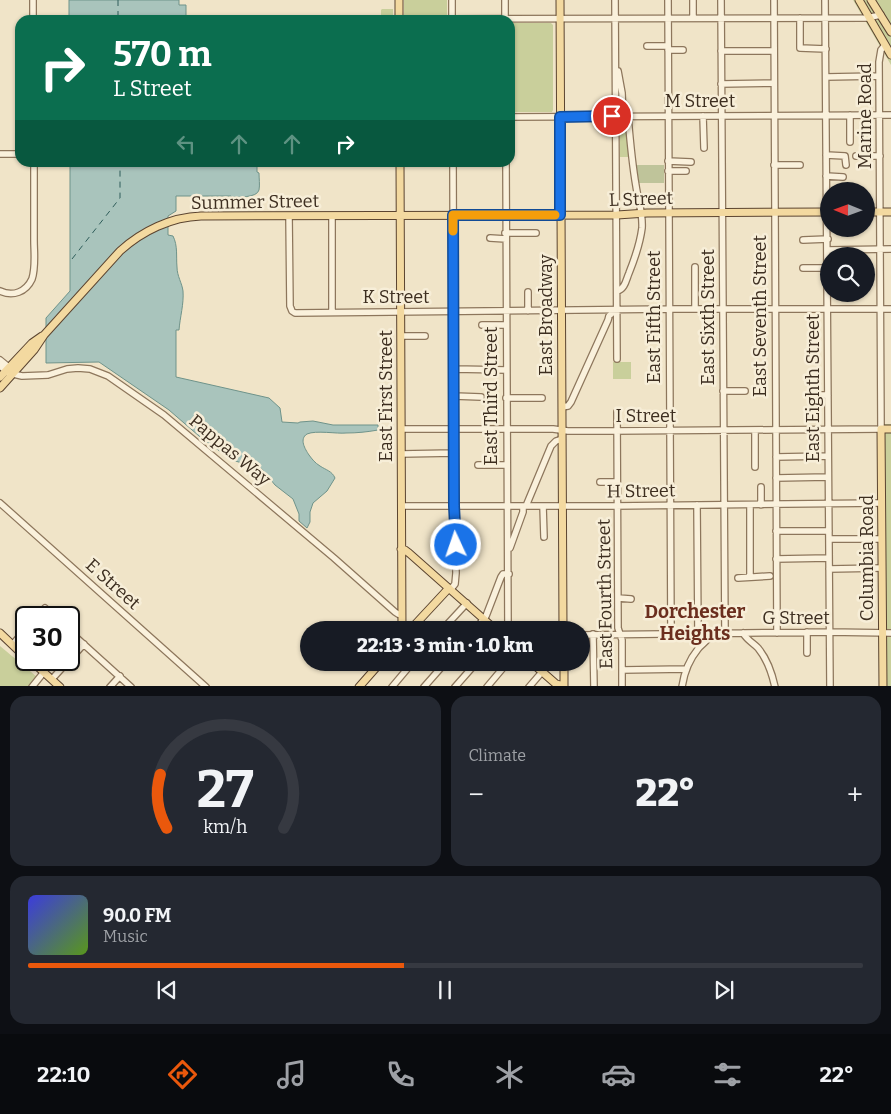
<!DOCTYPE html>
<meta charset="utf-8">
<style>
:root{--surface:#171b24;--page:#242831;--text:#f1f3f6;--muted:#9ea1a6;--line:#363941;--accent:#ea580c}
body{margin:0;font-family:Bitter,serif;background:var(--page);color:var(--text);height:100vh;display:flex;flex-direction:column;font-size:19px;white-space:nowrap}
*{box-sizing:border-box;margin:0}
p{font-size:16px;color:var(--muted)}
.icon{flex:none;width:28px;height:28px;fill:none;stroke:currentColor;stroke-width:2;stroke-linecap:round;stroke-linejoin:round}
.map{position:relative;height:686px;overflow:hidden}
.side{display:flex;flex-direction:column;gap:10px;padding:10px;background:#0d0f14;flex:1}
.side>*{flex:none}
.hud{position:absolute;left:15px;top:15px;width:500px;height:152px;border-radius:15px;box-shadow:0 1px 4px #0004;background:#0b6e4f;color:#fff;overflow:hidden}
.needle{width:32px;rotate:271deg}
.buttons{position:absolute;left:820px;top:182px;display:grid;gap:10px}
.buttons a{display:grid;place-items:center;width:55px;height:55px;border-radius:50%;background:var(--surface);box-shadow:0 1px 4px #0004;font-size:25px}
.speed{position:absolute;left:15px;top:606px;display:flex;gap:10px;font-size:25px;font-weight:700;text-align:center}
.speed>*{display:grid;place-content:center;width:65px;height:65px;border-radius:50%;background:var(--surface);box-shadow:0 1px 4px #0004;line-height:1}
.speed .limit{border:2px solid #111;border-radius:8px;background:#fff;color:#111}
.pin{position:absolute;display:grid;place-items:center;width:42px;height:42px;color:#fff;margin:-21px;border:2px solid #fff;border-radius:50%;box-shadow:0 1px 5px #0007}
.me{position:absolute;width:55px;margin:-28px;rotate:357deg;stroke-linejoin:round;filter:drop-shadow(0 0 4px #0008)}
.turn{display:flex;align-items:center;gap:18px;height:105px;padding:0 15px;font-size:22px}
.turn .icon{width:65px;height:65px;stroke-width:2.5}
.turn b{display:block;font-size:35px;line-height:42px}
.lanes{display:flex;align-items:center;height:48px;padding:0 15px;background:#0003;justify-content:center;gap:25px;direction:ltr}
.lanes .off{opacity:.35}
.big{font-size:38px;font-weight:800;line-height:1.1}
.side .card{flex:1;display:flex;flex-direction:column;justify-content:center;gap:8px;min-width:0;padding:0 18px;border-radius:15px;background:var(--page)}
.side .dial{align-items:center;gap:0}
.dial svg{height:130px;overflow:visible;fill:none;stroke:var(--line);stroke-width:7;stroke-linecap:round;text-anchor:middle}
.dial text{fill:var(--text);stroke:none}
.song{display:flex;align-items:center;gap:15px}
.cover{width:60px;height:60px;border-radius:8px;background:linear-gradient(135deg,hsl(240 70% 55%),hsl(90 70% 35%))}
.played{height:5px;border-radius:2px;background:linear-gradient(90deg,var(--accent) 45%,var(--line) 45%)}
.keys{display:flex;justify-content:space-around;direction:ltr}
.heat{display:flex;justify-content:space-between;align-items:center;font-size:28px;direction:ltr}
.side .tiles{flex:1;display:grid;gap:10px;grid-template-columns:1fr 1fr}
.card:last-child{grid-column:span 2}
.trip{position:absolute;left:300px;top:621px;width:290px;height:50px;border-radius:25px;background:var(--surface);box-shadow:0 1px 4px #0004;font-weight:800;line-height:50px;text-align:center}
.tabs{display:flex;height:80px;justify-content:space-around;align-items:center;background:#090b0e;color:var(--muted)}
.tabs .icon{width:35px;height:35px}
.tabs .selected{color:var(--accent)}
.tabs b{font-size:22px;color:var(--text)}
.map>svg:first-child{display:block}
.green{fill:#c9cf9b}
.cemetery{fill:#bfc49a}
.water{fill:#a9c4bc;stroke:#6f938a}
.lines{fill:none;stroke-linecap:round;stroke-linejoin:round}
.ferry{stroke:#2f5d5a;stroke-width:1;stroke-dasharray:6 5;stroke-linecap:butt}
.minor-casing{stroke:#8d765c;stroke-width:8}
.major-casing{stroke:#5b4430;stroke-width:9}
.minor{stroke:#faf1dc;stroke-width:5.5}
.major{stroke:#f3d9a0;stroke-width:7}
.route-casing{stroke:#114b97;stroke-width:12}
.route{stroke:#1a73e8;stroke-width:9}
.slow{stroke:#f59e0b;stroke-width:9}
.labels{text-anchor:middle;stroke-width:5;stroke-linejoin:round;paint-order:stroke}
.street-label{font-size:18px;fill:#3d2e20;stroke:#f7eed8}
.neighbourhood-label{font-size:19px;font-weight:bold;fill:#6b2e1e;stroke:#f7eed8}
</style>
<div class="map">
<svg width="891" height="687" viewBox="0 0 891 687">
<rect width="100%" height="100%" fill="#f0e4c8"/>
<path class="green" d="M404 0H447V20H404Z
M853 0H891V65Z
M382 9H393V20H381V10Z
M510 23H551L553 25V110L552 112H510Z
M620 121H625L630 157H620Z
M613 362H631V379H613Z
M877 424H891V686H879Z
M0 646 37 677 28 686H0Z"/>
<path class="cemetery" d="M636 165H664V183H639Z"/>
<path class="water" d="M69 0H179V5H186V20H69Z
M70 163H257V172L259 173C259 178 260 185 259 190 257 198 238 197 231 197V196H176V211L168 216V235L173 236C178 246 176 256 177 267 177 276 182 283 183 291 184 304 180 317 179 330H176V377L269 398 280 408 282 422 298 423 300 422 313 421 333 425H378V430C367 432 357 433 346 433 337 434 316 430 307 434 299 439 305 449 309 455 312 459 315 463 320 466 326 470 332 471 335 478L327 491 313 503 310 512V522L307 528 299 521V514L293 499 275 485 262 469 254 463H242L232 460 199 436 169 410 99 362 46 363V318L70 291Z"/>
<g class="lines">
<path class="ferry" d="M118 0V20
M72 259 120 198V162"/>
<g class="minor-casing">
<path id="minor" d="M33 0V20
M452 0V19L866 18 881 15
M505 0V19
M615 0 617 359
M668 0 671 634
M693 0V18
M721 0 725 633
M774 0 777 633
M825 0 830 687
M800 18V48L826 49
M647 46H668
M668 50H683
M721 51H774
M618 71 622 93 623 116
M826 77 879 76
M721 84 774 83
M850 115V142
M703 116 704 148
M510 117 891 115
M0 154H20
M826 155 845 156 846 165
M856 156H880
M668 161 691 162
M506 162 508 630
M774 165H800
M668 171H686
M826 176 843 177
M289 216 290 306 292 311 295 313 669 309H891
M505 233H536
M490 238 506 239
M803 240 828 239
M828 250 891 249
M803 268H828
M0 291C13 297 26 292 32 279 36 267 34 252 34 240 34 214 34 188 34 162
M617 291C625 289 626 280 629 273 635 258 640 244 642 228 643 213 638 200 636 186 632 163 630 140 628 116
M528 292V311
M695 309V267
M332 312V216
M482 325H506
M401 336H425
M0 360 11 369
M0 366 9 373 22 376 48 375 67 369 78 368 90 369 108 376 164 415 334 558 395 612 398 614 402 615
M454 369 506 370
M723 391H745
M810 395H828
M454 396 481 397
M506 398H542
M562 407 568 406 571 402 608 320 609 316 616 310
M617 412 618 628 622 640V687
M401 429H553L568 431H613L881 429 879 62 881 50 885 45
M401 454 454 453
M776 457 828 456
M478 465H507
M755 467V430
M776 478 828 477
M600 482H617
M761 487V505
M0 503 206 687
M697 505 698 634
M750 505V577
M401 506H614L882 503
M526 506 551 446 556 441 562 439
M543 506 544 537
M776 531H829
M829 539H882
M510 548 523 512V506
M776 559 829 558
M829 569 882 568
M738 578 770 576
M451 589 455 584 456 573 454 503 453 162
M618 598 631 599
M37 618 45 608 55 618
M442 630 467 603
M475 630 486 616 501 577 503 574H509
M69 631 131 687
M807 632V653
M743 633C747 640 753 643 758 648 767 659 772 673 775 687
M593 634 594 687
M581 635 829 632 891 633
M13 644 26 629
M622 670 686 669
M52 679 84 644
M32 687 44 672
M110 687 120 676
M392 687 413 662
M424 687 446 662
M455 687 477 662
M487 687 508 662
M529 687 542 672
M682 687C684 673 689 660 698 649 702 644 709 640 711 634"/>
</g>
<g class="major-casing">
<path id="major" d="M399 0V20
M560 0 563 630
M859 0 891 55
M871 0 891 32
M400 162 402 630
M866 212H891
M0 377 32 343 42 336
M0 388 34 350 44 335 120 251C142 231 171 217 201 216L617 215 647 213 829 212
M401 549 405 550 409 553 496 630
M410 630 449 588
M0 633 21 653 23 657 26 660
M34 660 38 667 60 687
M531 662 556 684 564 686
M564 662V687
M359 687 381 662
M883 687 881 429H891"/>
</g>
<use href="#minor" class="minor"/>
<use href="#major" class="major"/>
</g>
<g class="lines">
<g class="route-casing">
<path id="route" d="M456 545 454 506 453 215H560V117L612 116"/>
</g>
<use href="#route" class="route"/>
<path class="slow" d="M453 231V215H555"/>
</g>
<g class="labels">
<g class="street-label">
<text x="700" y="107">M Street</text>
<text transform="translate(865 116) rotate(-90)" y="6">Marine Road</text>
<text transform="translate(641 199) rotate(-2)" y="6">L Street</text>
<text transform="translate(255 202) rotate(-1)" y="6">Summer Street</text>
<text x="396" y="303">K Street</text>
<text transform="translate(546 315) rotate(-90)" y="6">East Broadway</text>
<text transform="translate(760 316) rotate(-90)" y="6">East Seventh Street</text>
<text transform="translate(654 317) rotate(-90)" y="6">East Fifth Street</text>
<text transform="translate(708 317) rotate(-90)" y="6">East Sixth Street</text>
<text transform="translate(813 388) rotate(-90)" y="6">East Eighth Street</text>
<text transform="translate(386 396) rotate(-90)" y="6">East First Street</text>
<text transform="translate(491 396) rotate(-90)" y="6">East Third Street</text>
<text x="646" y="422">I Street</text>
<text transform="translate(230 450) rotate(40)" y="6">Pappas Way</text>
<text transform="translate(641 491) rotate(-1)" y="6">H Street</text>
<text transform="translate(867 558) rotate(-90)" y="6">Columbia Road</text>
<text transform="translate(113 584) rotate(42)" y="6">E Street</text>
<text transform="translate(605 594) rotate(-91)" y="6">East Fourth Street</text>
<text x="796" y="624">G Street</text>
</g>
<g class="neighbourhood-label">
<text x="695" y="618">Dorchester<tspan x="695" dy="22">Heights</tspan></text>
</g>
</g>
</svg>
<div class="buttons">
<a><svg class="needle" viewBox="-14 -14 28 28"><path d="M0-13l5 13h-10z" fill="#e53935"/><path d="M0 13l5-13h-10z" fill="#9ea1a6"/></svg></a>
<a><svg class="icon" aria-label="search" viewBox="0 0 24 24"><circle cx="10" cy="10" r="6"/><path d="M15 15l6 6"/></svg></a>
</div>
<div class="speed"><div class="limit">30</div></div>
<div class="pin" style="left:612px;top:116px;background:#d93025"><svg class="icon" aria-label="arrive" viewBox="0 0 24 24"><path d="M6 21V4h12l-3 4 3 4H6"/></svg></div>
<svg class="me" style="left:456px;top:545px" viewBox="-20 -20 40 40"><circle r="17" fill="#1a73e8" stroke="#fff" stroke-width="3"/><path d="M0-11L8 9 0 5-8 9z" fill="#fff"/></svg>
<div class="trip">22:13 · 3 min · 1.0 km</div>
<div class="hud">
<div class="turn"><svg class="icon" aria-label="right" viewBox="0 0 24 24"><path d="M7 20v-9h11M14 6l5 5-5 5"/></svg><div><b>570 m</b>L Street</div></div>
<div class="lanes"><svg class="icon off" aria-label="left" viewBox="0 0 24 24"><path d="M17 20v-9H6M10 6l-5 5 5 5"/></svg><svg class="icon off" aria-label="ahead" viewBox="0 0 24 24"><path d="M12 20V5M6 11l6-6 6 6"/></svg><svg class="icon off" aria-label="ahead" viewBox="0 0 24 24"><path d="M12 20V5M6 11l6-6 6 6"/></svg><svg class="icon" aria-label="right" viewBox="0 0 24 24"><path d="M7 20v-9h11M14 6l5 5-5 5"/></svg></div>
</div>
</div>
<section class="side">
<div class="tiles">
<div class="card dial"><svg viewBox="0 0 100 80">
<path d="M14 69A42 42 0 1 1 86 69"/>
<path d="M14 69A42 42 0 0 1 10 36" stroke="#ea580c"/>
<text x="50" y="56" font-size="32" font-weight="700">27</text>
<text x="50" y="72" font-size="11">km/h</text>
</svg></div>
<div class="card"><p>Climate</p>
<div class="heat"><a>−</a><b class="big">22°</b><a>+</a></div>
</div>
<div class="card">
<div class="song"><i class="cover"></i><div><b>90.0 FM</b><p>Music</p></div></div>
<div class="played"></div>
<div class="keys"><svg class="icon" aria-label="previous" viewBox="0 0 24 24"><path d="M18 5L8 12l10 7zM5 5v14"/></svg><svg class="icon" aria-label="pause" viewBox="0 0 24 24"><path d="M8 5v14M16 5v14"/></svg><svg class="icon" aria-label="next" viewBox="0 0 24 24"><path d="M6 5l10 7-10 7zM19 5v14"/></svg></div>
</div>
</div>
</section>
<nav class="tabs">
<b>22:10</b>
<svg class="icon selected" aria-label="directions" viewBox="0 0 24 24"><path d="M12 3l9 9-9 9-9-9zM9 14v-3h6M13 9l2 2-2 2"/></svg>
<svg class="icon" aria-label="music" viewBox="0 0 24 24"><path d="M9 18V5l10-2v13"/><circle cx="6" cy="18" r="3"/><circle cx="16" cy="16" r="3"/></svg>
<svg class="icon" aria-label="phone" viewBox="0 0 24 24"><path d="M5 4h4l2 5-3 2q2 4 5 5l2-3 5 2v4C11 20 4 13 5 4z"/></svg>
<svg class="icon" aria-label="climate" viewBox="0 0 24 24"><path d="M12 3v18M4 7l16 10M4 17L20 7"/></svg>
<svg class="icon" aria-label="car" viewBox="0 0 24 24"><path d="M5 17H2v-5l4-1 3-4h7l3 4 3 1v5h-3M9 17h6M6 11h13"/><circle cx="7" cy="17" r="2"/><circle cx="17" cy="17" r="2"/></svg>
<svg class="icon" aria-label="filters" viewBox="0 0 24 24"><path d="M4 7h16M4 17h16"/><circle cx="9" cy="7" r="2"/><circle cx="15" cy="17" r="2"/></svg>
<b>22°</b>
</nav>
